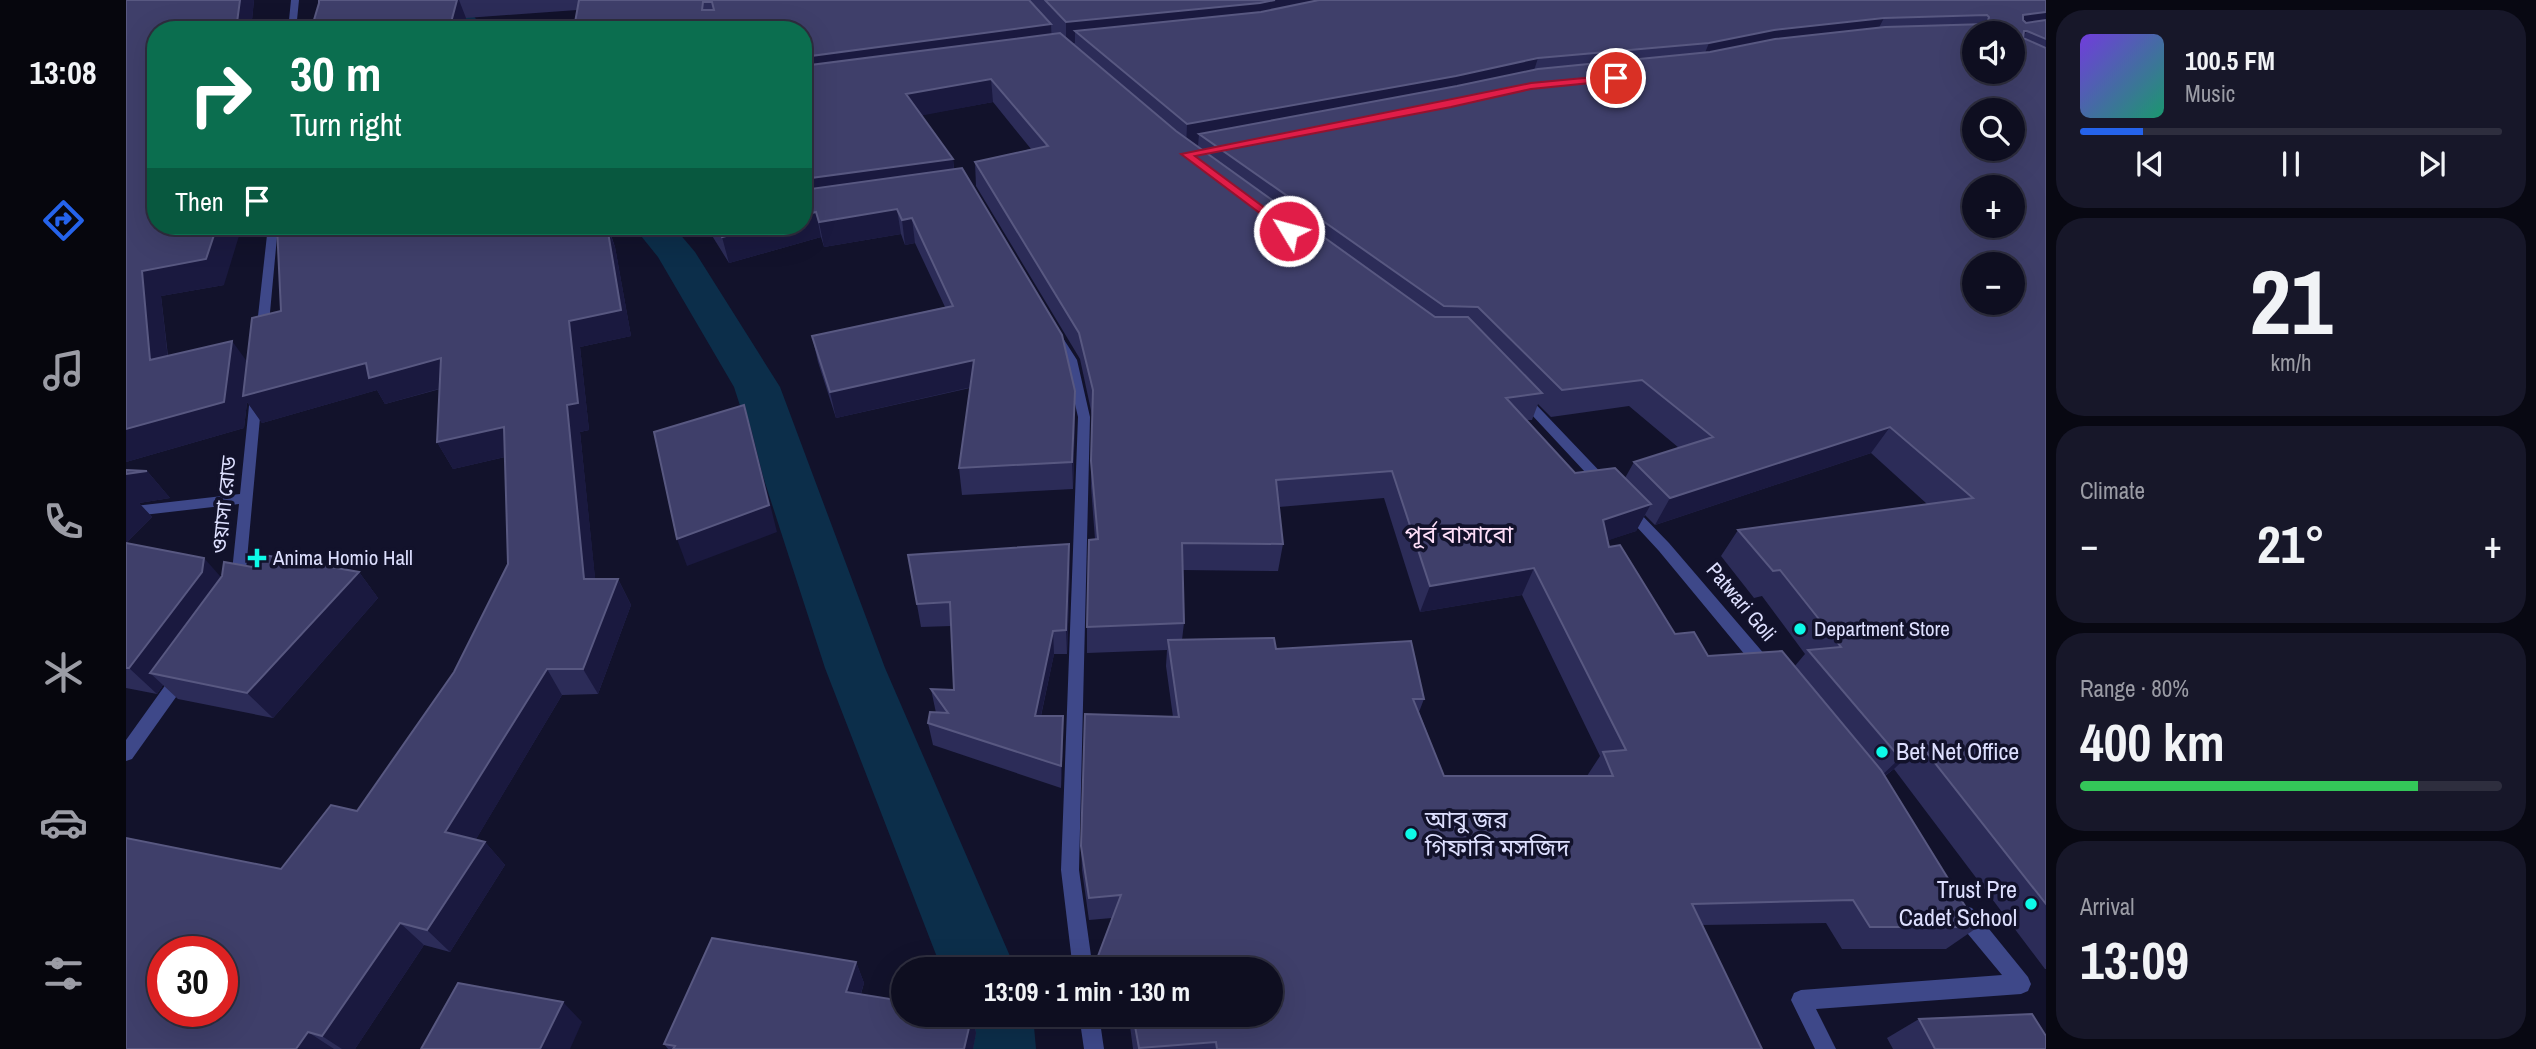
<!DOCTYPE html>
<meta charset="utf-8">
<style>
:root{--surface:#0e0e20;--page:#171729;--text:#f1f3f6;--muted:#9b9ca5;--line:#2e2e3e;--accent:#2563eb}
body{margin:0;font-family:"Archivo Narrow","Noto Sans Bengali",sans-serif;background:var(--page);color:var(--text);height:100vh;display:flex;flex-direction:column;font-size:26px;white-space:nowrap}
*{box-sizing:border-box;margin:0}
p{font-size:23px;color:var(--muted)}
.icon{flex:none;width:38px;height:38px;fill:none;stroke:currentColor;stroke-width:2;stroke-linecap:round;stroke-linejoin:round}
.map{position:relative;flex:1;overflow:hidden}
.panel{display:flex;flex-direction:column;gap:10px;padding:10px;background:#080812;width:490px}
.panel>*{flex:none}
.guide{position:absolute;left:21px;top:21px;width:665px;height:214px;border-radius:28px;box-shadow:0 7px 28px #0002,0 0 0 2px var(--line);background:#0b6e4f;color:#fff;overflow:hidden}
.fabs{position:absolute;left:1836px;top:21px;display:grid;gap:14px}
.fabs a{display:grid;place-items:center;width:63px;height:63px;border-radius:50%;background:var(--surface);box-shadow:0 7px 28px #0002,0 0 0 2px var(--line);font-size:35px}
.speed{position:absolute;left:21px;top:936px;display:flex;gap:14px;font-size:35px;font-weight:700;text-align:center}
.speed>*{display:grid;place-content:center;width:91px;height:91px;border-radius:50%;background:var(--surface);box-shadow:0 7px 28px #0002,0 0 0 2px var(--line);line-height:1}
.speed .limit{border:10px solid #d22;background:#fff;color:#111}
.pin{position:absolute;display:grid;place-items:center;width:60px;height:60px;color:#fff;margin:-30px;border:4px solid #fff;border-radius:50%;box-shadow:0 2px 7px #0007}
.me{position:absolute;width:77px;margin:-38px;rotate:307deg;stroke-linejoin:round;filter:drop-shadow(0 0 5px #0008)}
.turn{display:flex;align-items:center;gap:24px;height:147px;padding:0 28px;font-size:32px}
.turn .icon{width:91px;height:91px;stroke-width:2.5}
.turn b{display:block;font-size:49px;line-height:60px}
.then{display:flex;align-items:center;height:66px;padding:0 28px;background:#0003;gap:14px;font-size:26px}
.big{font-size:52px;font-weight:700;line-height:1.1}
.panel .card{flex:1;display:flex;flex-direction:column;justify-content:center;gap:10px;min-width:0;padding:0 24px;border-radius:28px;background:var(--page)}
.panel .dial{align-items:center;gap:0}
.dial b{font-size:91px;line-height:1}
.song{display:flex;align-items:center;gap:21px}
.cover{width:84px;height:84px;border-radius:10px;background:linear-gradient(135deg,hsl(260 70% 55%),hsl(160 70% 35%))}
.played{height:7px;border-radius:4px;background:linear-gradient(90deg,var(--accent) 15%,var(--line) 15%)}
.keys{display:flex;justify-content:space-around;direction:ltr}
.heat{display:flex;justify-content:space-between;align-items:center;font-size:38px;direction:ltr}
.charge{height:10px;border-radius:5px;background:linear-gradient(90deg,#34c759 80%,var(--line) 0)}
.trip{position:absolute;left:765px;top:957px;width:392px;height:70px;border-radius:35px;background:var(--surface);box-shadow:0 7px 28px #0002,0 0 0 2px var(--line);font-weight:700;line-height:70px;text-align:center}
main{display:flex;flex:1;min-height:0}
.menu{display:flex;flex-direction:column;width:126px;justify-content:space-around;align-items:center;background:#06060d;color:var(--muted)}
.menu .icon{width:49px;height:49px}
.menu .current{color:var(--accent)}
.menu b{font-size:32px;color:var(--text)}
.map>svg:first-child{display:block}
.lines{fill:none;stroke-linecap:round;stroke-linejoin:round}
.canal{fill:#0c2e4a;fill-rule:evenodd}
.minor{fill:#3e4889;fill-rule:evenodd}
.wall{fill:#2c2c58;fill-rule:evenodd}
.shaded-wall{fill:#1a193f}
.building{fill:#3f3f6a;stroke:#585881;stroke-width:2;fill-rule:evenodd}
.route{fill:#e11d48;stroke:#92132f;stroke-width:2}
.poi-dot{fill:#0dfae8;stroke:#12122b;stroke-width:2.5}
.labels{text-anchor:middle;stroke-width:7;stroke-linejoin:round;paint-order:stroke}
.street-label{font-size:21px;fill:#dddffe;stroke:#12122b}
.poi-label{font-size:21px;fill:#dddffe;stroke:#12122b;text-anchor:start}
.quarter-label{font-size:24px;fill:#fedff8;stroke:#12122b}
.near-poi-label{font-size:24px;fill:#dddffe;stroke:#12122b;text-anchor:start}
</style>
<main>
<nav class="menu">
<b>13:08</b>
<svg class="icon current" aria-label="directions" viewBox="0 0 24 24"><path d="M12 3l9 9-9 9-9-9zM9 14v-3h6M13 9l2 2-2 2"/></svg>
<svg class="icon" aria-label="music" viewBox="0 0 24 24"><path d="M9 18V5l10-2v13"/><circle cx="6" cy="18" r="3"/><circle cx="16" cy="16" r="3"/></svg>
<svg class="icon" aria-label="phone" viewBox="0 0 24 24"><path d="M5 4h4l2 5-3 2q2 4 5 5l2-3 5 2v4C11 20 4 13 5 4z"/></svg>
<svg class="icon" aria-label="climate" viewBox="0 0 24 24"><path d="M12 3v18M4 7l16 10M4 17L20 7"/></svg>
<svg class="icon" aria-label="car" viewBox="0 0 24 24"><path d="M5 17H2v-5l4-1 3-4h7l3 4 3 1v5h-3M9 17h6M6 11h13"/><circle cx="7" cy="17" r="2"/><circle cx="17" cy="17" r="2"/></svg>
<svg class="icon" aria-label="filters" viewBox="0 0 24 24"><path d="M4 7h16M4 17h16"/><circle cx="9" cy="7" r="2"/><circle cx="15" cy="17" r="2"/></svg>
</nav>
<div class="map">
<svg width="1920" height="1049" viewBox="0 0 1920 1049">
<rect width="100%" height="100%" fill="#12122b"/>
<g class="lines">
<path class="canal" d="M308 0H336L358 30H329Z
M507 226H547L569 252 654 387 759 668 890 970H816L699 668 608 387 532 257Z
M831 1015H907L910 1049H832Z"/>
<path class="minor" d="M165 0H173L170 30H162Z
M142 226H152L142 334 136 337 130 334Z
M931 334 935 335 951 360 964 417 953 870 967 970H947L935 870 952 417 939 360 925 337Z
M130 392 136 396 119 581 117 585H107L105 581 113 504 0 517V507L114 494 124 396Z
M1396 393 1400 394 1483 481 1485 484 1483 487H1473L1392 400 1390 397Z
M1502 504 1507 506 1543 543 1646 663 1648 668 1646 673 1640 674 1634 673 1533 551 1497 512 1495 509Z
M54 671 60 673 62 678 60 683 6 759 0 761V740L48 673Z
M1839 906 1846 908 1902 977 1905 984 1902 991 1895 994 1690 1009 1710 1049H1689L1665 1000 1668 993 1675 990 1876 975 1832 922 1830 915 1832 908Z
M953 1015H973L978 1049H958Z"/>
</g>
<path class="wall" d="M0 0H128L125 30H30L98 285 35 296 42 356 121 362 155 311 151 226H482L489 247 505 336 454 347 463 430 454 432 469 579H492L505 605 472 694 436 695 350 839 359 842 379 865 324 952 298 945 229 1049H0L155 869 231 811 328 672 382 564 379 457 327 469 311 442 314 389 259 404 251 390 136 423 121 402 118 428 0 462Z
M193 0H1920V969H1919L1768 769 1759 776 1852 927 1820 949H1716L1700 923 1576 925 1636 1049H1007L1004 1026 994 1015H1144V970H969V964L986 918 963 920 956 870 955 846 1047 717 1040 666 1041 650 961 653V627L969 539 965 487 966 415 954 359 850 186 849 162 905 149 867 102 795 115 827 159 828 169 949 391V417L947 489 836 495 833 468 844 388 710 418 692 362 686 336 819 307 789 243 779 245 775 234 698 247 695 237 603 263 580 226H677V30H448V28L451 10 340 18 193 3ZM1412 404 1425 417 1503 406 1553 448 1508 462 1499 478 1449 473 1401 420H1406ZM1745 453 1801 504 1612 530 1595 556 1628 598 1636 596 1679 654 1668 667 1582 656 1549 634 1483 547 1482 540 1510 531 1519 515 1529 525ZM1258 498 1294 612 1396 595 1474 756 1461 776H1318L1293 712 1298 699 1150 649 1056 640 1058 623 1056 570 1152 571 1157 544 1153 507Z
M0 470 21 471 44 498 13 503 26 517 0 543 95 577 126 567 233 572 252 598 147 718 52 699 37 685 31 694 0 688Z
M782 555 944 568 941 654H928L915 716H937V739L935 788 807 745 802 723 810 713 805 689 828 690 825 626 795 627Z
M730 962 738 983 735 994 777 1015H847L850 1033 847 1049H542L538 1044Z
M1793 1019 1920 1049H1767L1761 1038Z"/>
<path class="shaded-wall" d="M114 0H128L125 30H110Z
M331 0H333L340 18 338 30H323Z
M1149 0H1232L1206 8 949 31V43L940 44V22Z
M1920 12V31H1901L1887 53 1897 15Z
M1758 18 1747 39 1574 65 1583 43 1648 30Z
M925 24 926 46 677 80V57Z
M475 25 477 30H448V28Z
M1412 58 1405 80 1073 134 1072 146 1060 148 1061 124Z
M865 79 867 102 783 118 780 94Z
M827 159 829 183 677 204V179Z
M771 209 775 234 698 247 693 222Z
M690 212 695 237 603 263 596 237 639 226H677V215Z
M786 218 789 243 779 245 776 220Z
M91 226H116L98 285 35 296 45 387 24 360 16 271Z
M481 226 489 247 505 336 454 347 463 430 454 432 472 606 458 579 441 405 443 321Z
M106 341 125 367 315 358 330 384 259 404 251 390 136 423 121 402 118 428 0 462V429Z
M848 360 850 386 710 418 704 392Z
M949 391V417L947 489 946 462Z
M618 405 626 432 651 532 561 566 551 539Z
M378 427 392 454 327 469 311 442Z
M1764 427 1745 453 1529 525 1544 498Z
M21 471 44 498 13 503 26 517 0 543V474Z
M1525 504 1510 531 1463 547 1477 520Z
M943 544 944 568 941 654 940 630Z
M78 558 102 585 24 673 37 685 31 694 3 668Z
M1408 568 1396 595 1294 612 1304 586Z
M233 572 252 598 147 718 121 693Z
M492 579 505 605 472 694 457 669Z
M927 631 928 654 910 738 909 716Z
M421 669 436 695 340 856 319 832Z
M937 716V739L935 788V766Z
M1794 744 1768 769 1748 783 1774 758Z
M359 842 379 865 324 952 301 930Z
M274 923 298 945 229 1049H216L196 1036Z
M730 962 738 983 729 1012 720 992Z
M437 1002 456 1022 444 1049H414Z
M846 1015 850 1033 847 1049H838Z
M182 1032 208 1049H170Z"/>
<path class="building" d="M0 0H114L110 30H30V226H91L80 259 16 271 24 360 106 341 98 402 0 429Z
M193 0H331L323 30H185L193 3Z
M453 0H903L925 24 677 57V30H478L475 25 448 28ZM577 2H586L588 10H576Z
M919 0H1149L1134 3 940 22Z
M1193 0H1920V12L1897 15V20L1900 23 1920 20V39L1901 31H1898L1897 38 1920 48V904L1794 744 1774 758 1682 650 1715 647 1654 570 1647 571 1612 530 1847 498 1764 427 1544 498 1508 462 1587 437 1516 380 1436 390 1352 307 1318 306 1073 134 1331 86 1412 69 1584 52 1649 39 1759 27 1861 24 1863 17 1861 15 1758 18 1648 30 1583 43 1412 58 1330 76 1061 124 949 31 1135 12ZM1848 33H1886V72H1848ZM1848 110H1886V149H1848ZM1848 187H1886V226H1848ZM1848 264H1886V303H1848Z
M934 33 1050 131 1309 317H1342L1416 393 1380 398 1449 473 1489 468 1525 504 1477 520 1483 547 1494 545 1549 634 1568 632 1582 656 1656 651 1755 770 1852 927H1744L1727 900 1566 904 1636 1049H1091L1090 1042 1013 1048 1007 1015H1144V970H974L969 964 995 895 963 898 955 846 959 714 1053 717 1042 640 1148 638 1150 649 1285 641 1298 699H1287L1318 776H1487L1477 752 1500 750 1408 568 1304 586 1266 471 1150 480 1157 544 1056 543 1058 623 961 627 963 540 972 539 965 461 967 390 953 333 849 162 922 146 865 79 780 94 827 159 677 179V66Z
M836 168 936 335 949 391 946 462 833 468 848 360 704 392 686 336 827 306 786 218 776 220 771 209 693 222 690 212 677 215V190Z
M151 226H481L495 310 443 321 452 403 441 405 458 579H492L457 669H421L319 832 359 842 301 930 274 923 196 1036 182 1032 170 1049H0V838L155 869 205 805 231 811 328 672 382 564 378 427 311 442 315 358 243 378 240 363 117 396 126 318 155 311ZM37 952H96V1012H37Z
M589 226H639L596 237Z
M618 405 643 505 551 539 528 432Z
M0 470 21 471 0 474Z
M0 543 78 558 76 572 3 668H0Z
M943 544 940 630 927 631 909 716H937L935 766 802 723 804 712 822 713 805 689 828 690 824 602 791 604 782 555Z
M138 555 233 572 121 693 24 673 96 576 98 562 126 567Z
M586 938 730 962 720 992 777 1001V1015H846L838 1049H547L549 1046 538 1044Z
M332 983 437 1002 414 1049H295Z
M1906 1014 1920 1036V1049H1809L1793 1019Z"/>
<path class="route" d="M1490 75 1494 76V80L1405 89 1325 107 1069 156 1167 229 1169 231 1163 235 1055 154 1405 83Z"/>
<g class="poi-dot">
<path d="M127.5 547.5h7v7h7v7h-7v7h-7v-7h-7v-7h7z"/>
<circle cx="1674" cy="629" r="7"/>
<circle cx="1756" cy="752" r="7"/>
<circle cx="1285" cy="834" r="7"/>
<circle cx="1905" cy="904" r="7"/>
</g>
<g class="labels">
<g class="street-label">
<text transform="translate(98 505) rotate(-84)" y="7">ওয়াসা রোড</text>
<text transform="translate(1615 602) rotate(50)" y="7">Patwari Goli</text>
</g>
<g class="poi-label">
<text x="147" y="565">Anima Homio Hall</text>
<text x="1688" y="636">Department Store</text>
</g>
<g class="quarter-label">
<text x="1333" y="543">পূর্ব বাসাবো</text>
</g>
<g class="near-poi-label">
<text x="1770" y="760">Bet Net Office</text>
<text x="1299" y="828">আবু জর<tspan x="1299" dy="28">গিফারি মসজিদ</tspan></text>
<text x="1891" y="898" text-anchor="end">Trust Pre<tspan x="1891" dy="28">Cadet School</tspan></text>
</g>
</g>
</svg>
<div class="fabs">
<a><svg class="icon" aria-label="sound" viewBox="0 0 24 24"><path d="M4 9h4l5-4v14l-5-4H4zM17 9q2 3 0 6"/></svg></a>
<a><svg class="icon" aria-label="search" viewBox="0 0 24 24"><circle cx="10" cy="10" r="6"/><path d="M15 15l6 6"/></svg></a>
<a>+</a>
<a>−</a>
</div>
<div class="speed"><div class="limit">30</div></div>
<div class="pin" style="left:1490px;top:78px;background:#d93025"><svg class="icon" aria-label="arrive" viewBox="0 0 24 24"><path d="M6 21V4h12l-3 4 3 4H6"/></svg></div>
<svg class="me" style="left:1163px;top:231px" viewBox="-20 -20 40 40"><circle r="17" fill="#e11d48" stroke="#fff" stroke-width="3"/><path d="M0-11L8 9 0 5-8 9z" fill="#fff"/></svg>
<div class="trip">13:09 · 1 min · 130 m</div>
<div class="guide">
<div class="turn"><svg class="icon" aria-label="right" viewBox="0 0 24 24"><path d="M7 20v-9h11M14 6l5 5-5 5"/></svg><div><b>30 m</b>Turn right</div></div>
<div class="then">Then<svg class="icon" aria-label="arrive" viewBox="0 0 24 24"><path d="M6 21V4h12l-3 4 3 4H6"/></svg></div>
</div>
</div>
<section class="panel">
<div class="card">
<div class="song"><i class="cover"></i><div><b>100.5 FM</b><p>Music</p></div></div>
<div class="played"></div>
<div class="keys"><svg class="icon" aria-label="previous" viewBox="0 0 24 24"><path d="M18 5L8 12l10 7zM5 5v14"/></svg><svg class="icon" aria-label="pause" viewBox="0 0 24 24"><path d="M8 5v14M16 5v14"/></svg><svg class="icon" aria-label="next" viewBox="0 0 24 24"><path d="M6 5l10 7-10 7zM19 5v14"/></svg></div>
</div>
<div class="card dial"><b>21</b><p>km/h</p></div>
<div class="card"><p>Climate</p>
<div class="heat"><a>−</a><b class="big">21°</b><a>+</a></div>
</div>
<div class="card"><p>Range · 80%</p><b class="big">400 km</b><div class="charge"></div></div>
<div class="card"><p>Arrival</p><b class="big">13:09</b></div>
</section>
</main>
